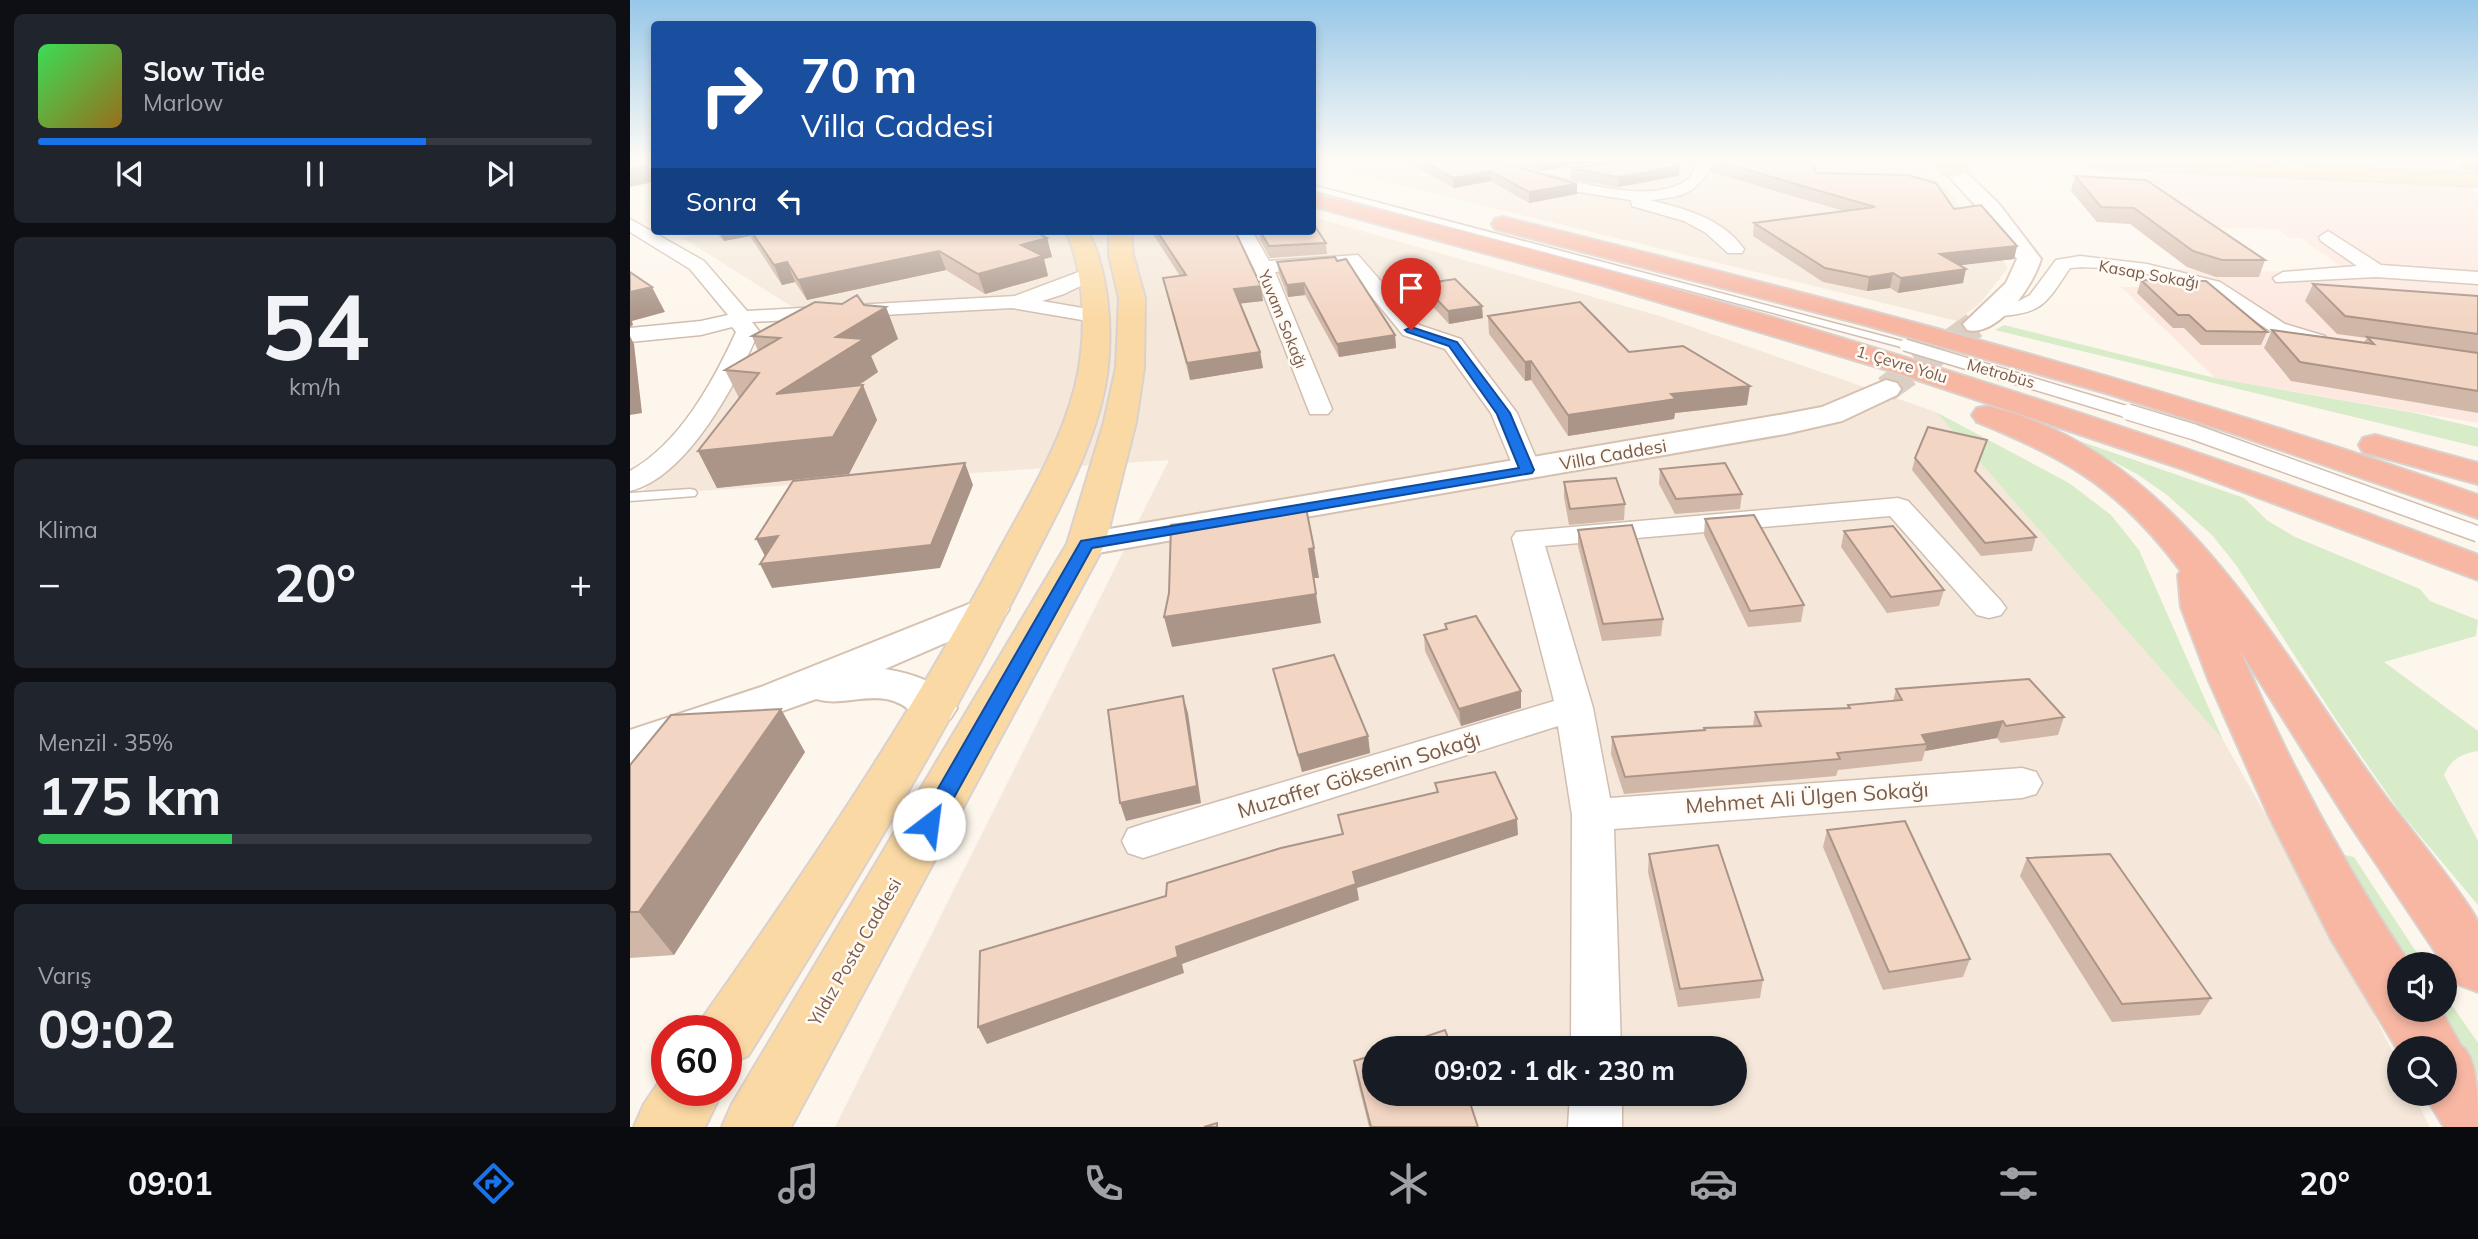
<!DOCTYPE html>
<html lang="tr">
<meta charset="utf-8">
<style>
:root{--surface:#171b24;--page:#20242c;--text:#f1f3f6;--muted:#9ea1a6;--line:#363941;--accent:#1a73e8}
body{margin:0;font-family:Mulish,sans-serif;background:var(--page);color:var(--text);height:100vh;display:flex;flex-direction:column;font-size:26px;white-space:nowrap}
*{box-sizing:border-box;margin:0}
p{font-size:23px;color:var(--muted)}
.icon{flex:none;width:38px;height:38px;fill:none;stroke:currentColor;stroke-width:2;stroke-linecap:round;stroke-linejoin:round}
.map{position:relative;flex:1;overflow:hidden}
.sheet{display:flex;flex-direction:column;gap:14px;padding:14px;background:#0d0f14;width:630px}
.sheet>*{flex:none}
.top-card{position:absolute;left:21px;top:21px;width:665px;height:214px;border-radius:7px;box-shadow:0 4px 10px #0003;background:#1a4fa0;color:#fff;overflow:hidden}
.tools{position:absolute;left:1757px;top:952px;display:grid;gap:14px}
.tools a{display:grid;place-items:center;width:70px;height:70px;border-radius:50%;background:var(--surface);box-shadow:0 4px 10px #0003;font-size:35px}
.speed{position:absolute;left:21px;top:1015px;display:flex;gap:14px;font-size:35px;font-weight:700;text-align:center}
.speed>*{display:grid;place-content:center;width:91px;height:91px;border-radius:50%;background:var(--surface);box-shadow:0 4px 10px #0003;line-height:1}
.speed .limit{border:10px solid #d22;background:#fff;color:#111}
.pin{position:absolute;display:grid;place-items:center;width:60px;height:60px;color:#fff;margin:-72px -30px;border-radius:50% 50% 50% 0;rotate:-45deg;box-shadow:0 0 7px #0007}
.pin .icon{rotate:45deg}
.me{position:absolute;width:77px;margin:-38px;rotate:30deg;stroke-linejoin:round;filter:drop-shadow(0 0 5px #0008)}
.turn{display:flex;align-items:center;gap:24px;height:147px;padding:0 35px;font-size:32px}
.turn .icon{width:91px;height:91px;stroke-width:2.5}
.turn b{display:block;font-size:49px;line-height:60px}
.then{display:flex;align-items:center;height:66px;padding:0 35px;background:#0003;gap:14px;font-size:26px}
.big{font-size:52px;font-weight:700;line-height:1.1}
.sheet .tile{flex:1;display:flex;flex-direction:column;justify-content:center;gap:10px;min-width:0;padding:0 24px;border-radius:10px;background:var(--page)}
.sheet .dial{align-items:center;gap:0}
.dial b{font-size:91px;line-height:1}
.song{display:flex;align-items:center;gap:21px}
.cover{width:84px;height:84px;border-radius:10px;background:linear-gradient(135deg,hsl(130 70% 55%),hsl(40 70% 35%))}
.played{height:7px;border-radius:4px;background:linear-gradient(90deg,var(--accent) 70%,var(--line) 70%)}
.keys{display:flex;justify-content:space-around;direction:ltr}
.heat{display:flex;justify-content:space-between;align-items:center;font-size:38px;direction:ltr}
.charge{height:10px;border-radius:5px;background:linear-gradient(90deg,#34c759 35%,var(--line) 0)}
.trip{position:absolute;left:732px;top:1036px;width:385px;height:70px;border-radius:35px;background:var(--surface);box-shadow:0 4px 10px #0003;font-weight:700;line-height:70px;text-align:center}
.tab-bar{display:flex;height:112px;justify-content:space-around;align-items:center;background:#090b0e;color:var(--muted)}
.tab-bar .icon{width:49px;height:49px}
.tab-bar .on{color:var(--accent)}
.tab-bar b{font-size:32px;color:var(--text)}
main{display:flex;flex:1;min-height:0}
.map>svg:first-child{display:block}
.residential{fill:#f5e8da;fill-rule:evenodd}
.commercial{fill:#fde8e0}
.green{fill:#d8ecc9}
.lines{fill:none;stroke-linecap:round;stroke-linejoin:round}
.secondary-tunnel{stroke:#dcd0c4;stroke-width:27;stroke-dasharray:27 14;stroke-linecap:butt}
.lane-casing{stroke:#d1beb0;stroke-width:3}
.street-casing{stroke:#d1beb0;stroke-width:3}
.secondary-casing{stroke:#d6c0b0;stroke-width:4}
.primary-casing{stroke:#dad1cd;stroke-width:4}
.highway-casing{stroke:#dad1cd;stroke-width:4}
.lane{fill:#fff;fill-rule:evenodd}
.street{fill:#fff;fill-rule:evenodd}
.secondary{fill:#fff;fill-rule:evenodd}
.primary{fill:#fbd9a5;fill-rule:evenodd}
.highway{fill:#f7b7a3;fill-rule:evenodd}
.lane-bridge-far1-casing{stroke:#d1beb0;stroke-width:14;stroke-linecap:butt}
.lane-bridge-casing{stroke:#d1beb0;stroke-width:18;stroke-linecap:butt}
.lane-bridge-far1{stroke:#fff;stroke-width:11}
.lane-bridge{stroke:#fff;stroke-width:15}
.wall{fill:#d1b7a8}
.shaded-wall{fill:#aa9588}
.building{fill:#f3d5c3;stroke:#aa9588;stroke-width:2}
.route{fill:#1a73e8;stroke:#114b97;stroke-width:2}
.labels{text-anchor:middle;stroke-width:5;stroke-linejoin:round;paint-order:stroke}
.far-street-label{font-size:16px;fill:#7a5c4d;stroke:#fffaf3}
.street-label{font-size:18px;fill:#7a5c4d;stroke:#fffaf3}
.near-street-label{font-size:21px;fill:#7a5c4d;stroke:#fffaf3}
</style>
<main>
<section class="sheet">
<div class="tile">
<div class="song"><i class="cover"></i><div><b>Slow Tide</b><p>Marlow</p></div></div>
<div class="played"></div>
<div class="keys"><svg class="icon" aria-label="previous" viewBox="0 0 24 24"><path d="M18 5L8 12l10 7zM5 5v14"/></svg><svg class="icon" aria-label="pause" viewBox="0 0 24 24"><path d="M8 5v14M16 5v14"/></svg><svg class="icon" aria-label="next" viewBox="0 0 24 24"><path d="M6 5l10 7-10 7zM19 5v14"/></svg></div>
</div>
<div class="tile dial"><b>54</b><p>km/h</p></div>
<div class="tile"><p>Klima</p>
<div class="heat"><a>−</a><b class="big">20°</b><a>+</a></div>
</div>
<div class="tile"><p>Menzil · 35%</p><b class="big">175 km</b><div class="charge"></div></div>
<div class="tile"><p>Varış</p><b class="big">09:02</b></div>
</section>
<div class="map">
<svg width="1848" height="1127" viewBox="0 0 1848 1127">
<rect width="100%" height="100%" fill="#fdf6ec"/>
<path class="residential" d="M683 161H1240L1296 168 1356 233 1378 268 1351 302 1327 321 683 164Z
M683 217 1033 317 1306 412 1593 740 1707 940 1769 1065V1094H1783L1800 1127H205L539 460 10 495 164 308 53 238 84 231H682ZM744 1048H1104V1094H744Z"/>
<path class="commercial" d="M1687 161H1848V170L1690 162Z
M1507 169 1833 184 1848 194V423L1585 378 1491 287H1568L1539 269 1612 272 1714 269 1671 238H1659L1648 229 1553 227Z"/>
<path class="green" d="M1374 325 1585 378 1785 413 1848 428V447L1365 330Z
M1306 412 1439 483 1481 515 1509 550 1593 740Z
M1435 436 1614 498 1638 521 1665 537 1790 589 1800 601 1848 620 1846 636 1754 662 1848 731V751C1831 754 1821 759 1814 775L1848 841V905L1770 812 1709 724 1606 565 1582 535 1537 495 1507 474Z
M1710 854 1724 857 1794 964H1777Z
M1815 995 1848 1043V1078L1805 1010H1815Z"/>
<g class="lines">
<path class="secondary-tunnel" d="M1256 389 1346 324"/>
<g class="lane-casing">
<path id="lane" d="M682 185 1279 343 1281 345 1271 347 682 190Z
M60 489 65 490 67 493 65 496 0 501V493Z"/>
</g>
<g class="street-casing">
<path id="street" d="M841 161C895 161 1013 215 1058 179 1062 175 1066 167 1069 161H1085C1066 193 1056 197 1020 200 1055 209 1092 218 1114 249L1112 253H1098L1076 233 1054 221 1002 206 1001 200 936 190Z
M0 219 74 261 117 311 385 296 462 267 472 273 469 277 434 294 412 301 464 310 475 316 464 322 382 308 122 322 129 331C107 382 58 477 0 491V471C50 443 83 382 106 332L102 327 71 335 0 342V328L71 321 98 315 60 269 0 232Z
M604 231H622L639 261 728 255 789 325 831 339 887 413 911 470 907 476H887L861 413 815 349 773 335 716 265 645 272 702 409 698 414H680L623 267Z
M1698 231 1751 265 1848 272V284L1746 277 1646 282 1643 278 1653 272 1727 266 1691 241 1689 237Z
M1450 256 1517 264 1590 282 1655 324 1695 336 1698 341 1687 348C1634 337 1630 319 1588 296 1557 278 1476 264 1440 268 1418 300 1415 313 1372 316 1364 316 1357 317 1352 310L1355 305 1389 301 1400 295 1426 260Z
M1268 498 1278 501 1371 601 1376 608 1371 615 1359 618 1347 615 1260 516 915 546 963 708 980 798 1392 768 1406 772 1412 783 1406 794 1392 798 984 829 991 1048H941L942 815 928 726 513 858 498 853 492 841 498 829 513 824 924 701 882 538 886 532Z
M940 1094H992V1127H938Z"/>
</g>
<g class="secondary-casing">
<path id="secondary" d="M1644 161H1674L1676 163 1666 169 1646 165Z
M1325 166 1332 168 1369 204 1411 259C1403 286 1368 337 1337 330L1333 324 1376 283 1387 259 1353 214 1315 172Z
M1256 380 1267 383 1271 389 1267 395 1212 421 1155 434 456 555 443 552 437 544 443 536 456 533 1155 414 1192 407Z
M359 596 373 600 379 609 373 618 255 669C284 674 311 682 327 708L320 719C284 730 286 704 256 699 232 695 209 706 186 699L0 765V730L131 687Z"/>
</g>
<g class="primary-casing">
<path id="primary" d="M1301 161H1344C1329 180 1318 183 1301 161Z
M1450 161H1580L1848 174V186L1459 167Z
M436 231H458C480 275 484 338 475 387 462 454 425 515 395 576 312 742 215 899 118 1056L96 1065V1031H68L74 1016C178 868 279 719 364 560 394 504 429 449 445 387 457 340 456 276 436 231Z
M479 231H501L503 255 515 298 514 368 506 422 475 544 161 1127H92L102 1104 437 544 474 422 486 368 489 298 479 255Z
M37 1070V1090H93L75 1127H4L14 1104Z"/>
</g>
<g class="highway-casing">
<path id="highway" d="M682 193C1078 291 1467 409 1848 555V580L1550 468 1261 371 969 284 682 206Z
M873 217C1201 299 1529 382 1848 495V518L1596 431 1476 393 1232 324 865 229 862 224 865 219Z
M1358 406C1552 454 1647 651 1757 799 1771 817 1846 910 1848 923 1848 944 1848 970 1848 992L1827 984 1717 820 1610 650C1657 760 1714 865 1780 964H1769V1010H1811L1831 1046C1848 1057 1848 1104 1848 1127H1814L1794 1094H1815V1048H1769V1052L1701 939 1638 814 1579 681 1551 607 1548 575 1551 571C1490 489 1440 460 1347 422L1342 415 1347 408Z
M1745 435 1848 463V484L1733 452 1729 445 1733 438Z"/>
</g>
<use href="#lane" class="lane"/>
<use href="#street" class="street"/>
<use href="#secondary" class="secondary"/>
<use href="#primary" class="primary"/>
<use href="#highway" class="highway"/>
<g class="lane-bridge-far1-casing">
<path id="lane-bridge-far1" d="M1275 345 1504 414"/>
</g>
<g class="lane-bridge-casing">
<path id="lane-bridge" d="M1498 412 1564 432 1848 534"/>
</g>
<use href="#lane-bridge-far1" class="lane-bridge-far1"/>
<use href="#lane-bridge" class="lane-bridge"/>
</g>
<path class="wall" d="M775 161H865L947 184V194L899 203 861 181 824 188Z
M876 161H963L911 171Z
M1060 161H1067L1063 166 1060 165Z
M1082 161H1182L1186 173 1324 209 1387 246 1384 259 1329 265 1333 283 1268 293 1260 288 1237 291 1193 282 1123 236 1124 223 1214 211 1081 172Z
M1833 161H1848V172L1830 168Z
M1050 166 1049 176 988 187 941 179V168Z
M1445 176 1635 260 1629 277H1586L1557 267 1500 224 1467 222 1441 191Z
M85 231H404L417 238 422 257 414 259 418 276 355 294 316 270 177 300 165 282 152 285 120 236 94 241Z
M521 231H605L633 301 610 303 630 352 633 368 560 380 533 278 550 276Z
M629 231H682L696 243 697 254 640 258 630 240Z
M647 262 765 335 766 348 709 357 675 295 658 297 649 274Z
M1511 280 1637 332 1631 345H1571L1554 328H1543L1507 293Z
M792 284 853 318 819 324 793 296Z
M1683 284 1848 296V413L1661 381 1634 348 1642 330 1734 342 1737 338 1707 334 1675 301Z
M234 305 256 307 268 339 241 356 248 372 228 386 247 420 219 474 87 488 68 451 109 398 95 370 128 351 122 336Z
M858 316 999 352 1117 405 1045 413 1044 419 938 436 901 380 895 381 859 334Z
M1353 452 1346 472 1406 537 1402 551 1351 556 1282 470 1285 458Z
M1030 469 1112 494 1110 509 1045 514 1029 484Z
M934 482 995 504 994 520 939 525 934 497Z
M1075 519 1174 605 1171 622 1118 627 1074 535Z
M948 530 1033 619 1031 636 972 641 948 546Z
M1214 531 1314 590 1309 606 1257 613 1211 547Z
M815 624 891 708 831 726 795 651 794 635 816 629Z
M643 669 738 736 740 753 672 772 647 686Z
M1266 689 1434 717 1428 735 1371 743 1367 738 1295 751 1292 761 1208 770 1206 776 994 794 981 754 982 737 1074 731V728L1123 726 1125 712 1217 708 1218 705 1263 701Z
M175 752 44 955 0 958V765Z
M1197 830 1340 959 1333 977 1253 990 1193 847Z
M1019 854 1133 980 1130 998 1048 1007 1018 872Z
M1397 858 1581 998 1570 1015 1482 1022 1390 876Z
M724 1061 848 1127H739L729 1087Z"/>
<path class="shaded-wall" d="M963 161 911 171V162Z
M18 165 24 175V186L23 182 0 187V168Z
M1050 166 1049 176 988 187V177Z
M860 171 861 181 824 188 823 178Z
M947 184V194L899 203V192Z
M89 231H118L120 236 94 241Z
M417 238 422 257 414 259 418 276 355 294 348 274 391 245Z
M1387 246 1384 259 1307 268 1310 254Z
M309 251 316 270 177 300 168 280Z
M157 262 165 282 152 285 144 265Z
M1336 269 1333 283 1268 293 1271 278Z
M1263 273 1260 288 1237 291 1239 277Z
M674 283 675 295 658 297 657 285Z
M631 286 633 301 607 304 604 289Z
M22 287 35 312 2 321 3 325 0 327V292Z
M852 306 853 318 819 324 818 311Z
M256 307 268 339 241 356 248 372 163 429 146 394 206 337Z
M765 335 766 348 709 357 707 344Z
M0 336 4 344 12 413 0 415Z
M630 352 633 368 560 380 557 363Z
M901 361V380L895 381V362Z
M233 385 247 420 219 474 87 488 68 451Z
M1120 386 1117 405 1045 413 1044 419 938 436V415L1041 394Z
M335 463 343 485 310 568 142 588 130 564Z
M148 536 138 562 126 539Z
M684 548 689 578H684L679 549Z
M686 594 691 623 542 647 534 617Z
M891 691V708L831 726 829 709Z
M553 696 558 713 571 803 496 821 490 803Z
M151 709 175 752 44 955 9 912Z
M1373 721 1367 738 1295 751 1297 744 1292 735Z
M738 736 740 753 672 772 668 755Z
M887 819 888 835 727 888 729 900 552 964 554 973 357 1044 348 1027 546 947 723 872Z"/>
<path class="building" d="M0 161H24V175H20L18 165 0 168Z
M792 161H865L947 184 899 192 860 171 823 178Z
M991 161H1040L1050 166 988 177 941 168Z
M1087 161H1182L1186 173 1278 175 1306 183 1324 209 1351 205 1387 246 1310 254 1336 269 1271 278 1263 273 1239 277 1195 268 1124 223 1245 207Z
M1445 176 1516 180 1635 260H1592L1563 251 1504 208 1471 207Z
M682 222 696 243 639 246 630 231H682Z
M121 231H404L417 238 391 245 413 256 348 274 309 251 168 280 157 262 144 265Z
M527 231H605L631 286 604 289 630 352 557 363 533 278 556 275Z
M705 257 707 261 716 259 765 335 707 344 674 283 657 285 647 262Z
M0 272 22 287 0 292Z
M825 279 852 306 818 311 792 284Z
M1511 280 1576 281 1637 332 1576 331 1559 315H1548Z
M1683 284 1848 296V334L1715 316Z
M227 295 234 305 256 307 206 337 234 339 146 394 233 385 203 437 68 451 129 373 95 370 150 338 122 336 185 302 212 304Z
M950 302 999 352 1053 346 1120 386 1041 394 1046 399 938 415 901 361 895 362 858 316Z
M1642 330 1744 344 1737 337 1848 353V391L1670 362Z
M1298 427 1357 440 1345 471 1406 537 1355 543 1285 458Z
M335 463 301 545 130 564 148 536 126 539 163 481Z
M1095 463 1112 494 1046 499 1030 469Z
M986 478 995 504 940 509 934 482Z
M676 508 684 548 679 549 686 594 534 617 539 593 541 525Z
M1124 515 1174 605 1120 611 1075 519Z
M1002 525 1033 619 973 624 948 530Z
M1263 526 1314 590 1261 597 1214 531Z
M846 616 891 691 829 709 794 635 817 629 815 624Z
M704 655 738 736 668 755 643 669Z
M1399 679 1434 717 1376 726 1373 721 1292 735 1297 744 1207 753 1210 759 995 777 982 737 1075 730 1074 728 1131 726 1125 712 1220 708 1218 705 1272 700 1266 689Z
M553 696 567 786 490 803 478 710Z
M151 709 9 912H0V765L41 715Z
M865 772 887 819 723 872 726 884 546 947 548 957 348 1027 350 951 536 896 537 883 651 848 713 834 708 815 808 792 805 783Z
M1275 821 1340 959 1259 972 1197 830Z
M1088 845 1133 980 1050 989 1019 854Z
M1480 854 1581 998 1492 1004 1397 858Z
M815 1030 822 1048H762Z
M744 1055V1094H837L848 1127H741L724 1061Z
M587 1123V1127H574Z"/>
<linearGradient id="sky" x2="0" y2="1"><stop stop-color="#97c7e8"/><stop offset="0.5" stop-color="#fefbf6"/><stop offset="1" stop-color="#fefbf6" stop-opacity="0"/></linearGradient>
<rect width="1848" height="319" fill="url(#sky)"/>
<path class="route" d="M781 327 827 342 880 413 904 470 902 473 462 548 306 830H291L288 824 291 818 451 541 889 468 867 414 819 346 777 332 775 330Z"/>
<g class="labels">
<g class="far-street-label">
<text transform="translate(1519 274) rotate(10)" y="6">Kasap Sokağı</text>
<text transform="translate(653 319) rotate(68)" y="6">Yuvam Sokağı</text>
<text transform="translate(1272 364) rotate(17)" y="6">1. Çevre Yolu</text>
<text transform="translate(1371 373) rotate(16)" y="6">Metrobüs</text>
</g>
<g class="street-label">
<text transform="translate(983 455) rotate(-10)" y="6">Villa Caddesi</text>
<text transform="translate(225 952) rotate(-60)" y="6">Yıldız Posta Caddesi</text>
</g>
<g class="near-street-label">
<text transform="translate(729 775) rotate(-17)" y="7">Muzaffer Göksenin Sokağı</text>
<text transform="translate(1177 798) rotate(-4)" y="7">Mehmet Ali Ülgen Sokağı</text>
</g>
</g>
</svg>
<div class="tools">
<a><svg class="icon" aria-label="sound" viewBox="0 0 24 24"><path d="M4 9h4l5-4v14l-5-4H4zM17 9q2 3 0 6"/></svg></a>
<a><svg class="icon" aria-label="search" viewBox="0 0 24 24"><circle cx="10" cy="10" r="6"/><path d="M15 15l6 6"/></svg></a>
</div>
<div class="speed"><div class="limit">60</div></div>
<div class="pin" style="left:781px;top:330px;background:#d93025"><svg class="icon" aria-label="arrive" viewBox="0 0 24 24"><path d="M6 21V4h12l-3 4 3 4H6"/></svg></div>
<svg class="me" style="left:299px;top:824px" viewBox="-20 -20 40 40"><circle r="19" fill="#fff"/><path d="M0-13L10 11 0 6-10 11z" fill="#1a73e8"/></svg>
<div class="trip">09:02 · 1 dk · 230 m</div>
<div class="top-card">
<div class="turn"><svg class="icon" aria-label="right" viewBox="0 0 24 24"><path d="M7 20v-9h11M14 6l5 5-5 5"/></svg><div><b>70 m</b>Villa Caddesi</div></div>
<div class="then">Sonra<svg class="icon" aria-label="left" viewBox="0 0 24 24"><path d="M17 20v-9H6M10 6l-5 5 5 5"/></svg></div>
</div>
</div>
</main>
<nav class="tab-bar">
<b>09:01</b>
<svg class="icon on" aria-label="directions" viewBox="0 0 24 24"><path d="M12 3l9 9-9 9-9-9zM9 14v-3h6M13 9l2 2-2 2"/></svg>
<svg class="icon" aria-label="music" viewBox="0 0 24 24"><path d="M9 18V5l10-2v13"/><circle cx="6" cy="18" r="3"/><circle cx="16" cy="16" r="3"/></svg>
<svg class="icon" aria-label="phone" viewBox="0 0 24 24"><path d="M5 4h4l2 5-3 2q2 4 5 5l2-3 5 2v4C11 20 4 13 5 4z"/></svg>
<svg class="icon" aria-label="climate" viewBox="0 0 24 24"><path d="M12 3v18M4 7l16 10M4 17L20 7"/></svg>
<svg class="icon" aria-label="car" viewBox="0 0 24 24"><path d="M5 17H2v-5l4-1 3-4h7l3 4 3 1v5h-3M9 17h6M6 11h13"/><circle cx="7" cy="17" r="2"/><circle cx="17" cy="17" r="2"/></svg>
<svg class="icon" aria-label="filters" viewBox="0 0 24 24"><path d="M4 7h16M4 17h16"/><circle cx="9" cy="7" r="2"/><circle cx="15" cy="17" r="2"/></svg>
<b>20°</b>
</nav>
